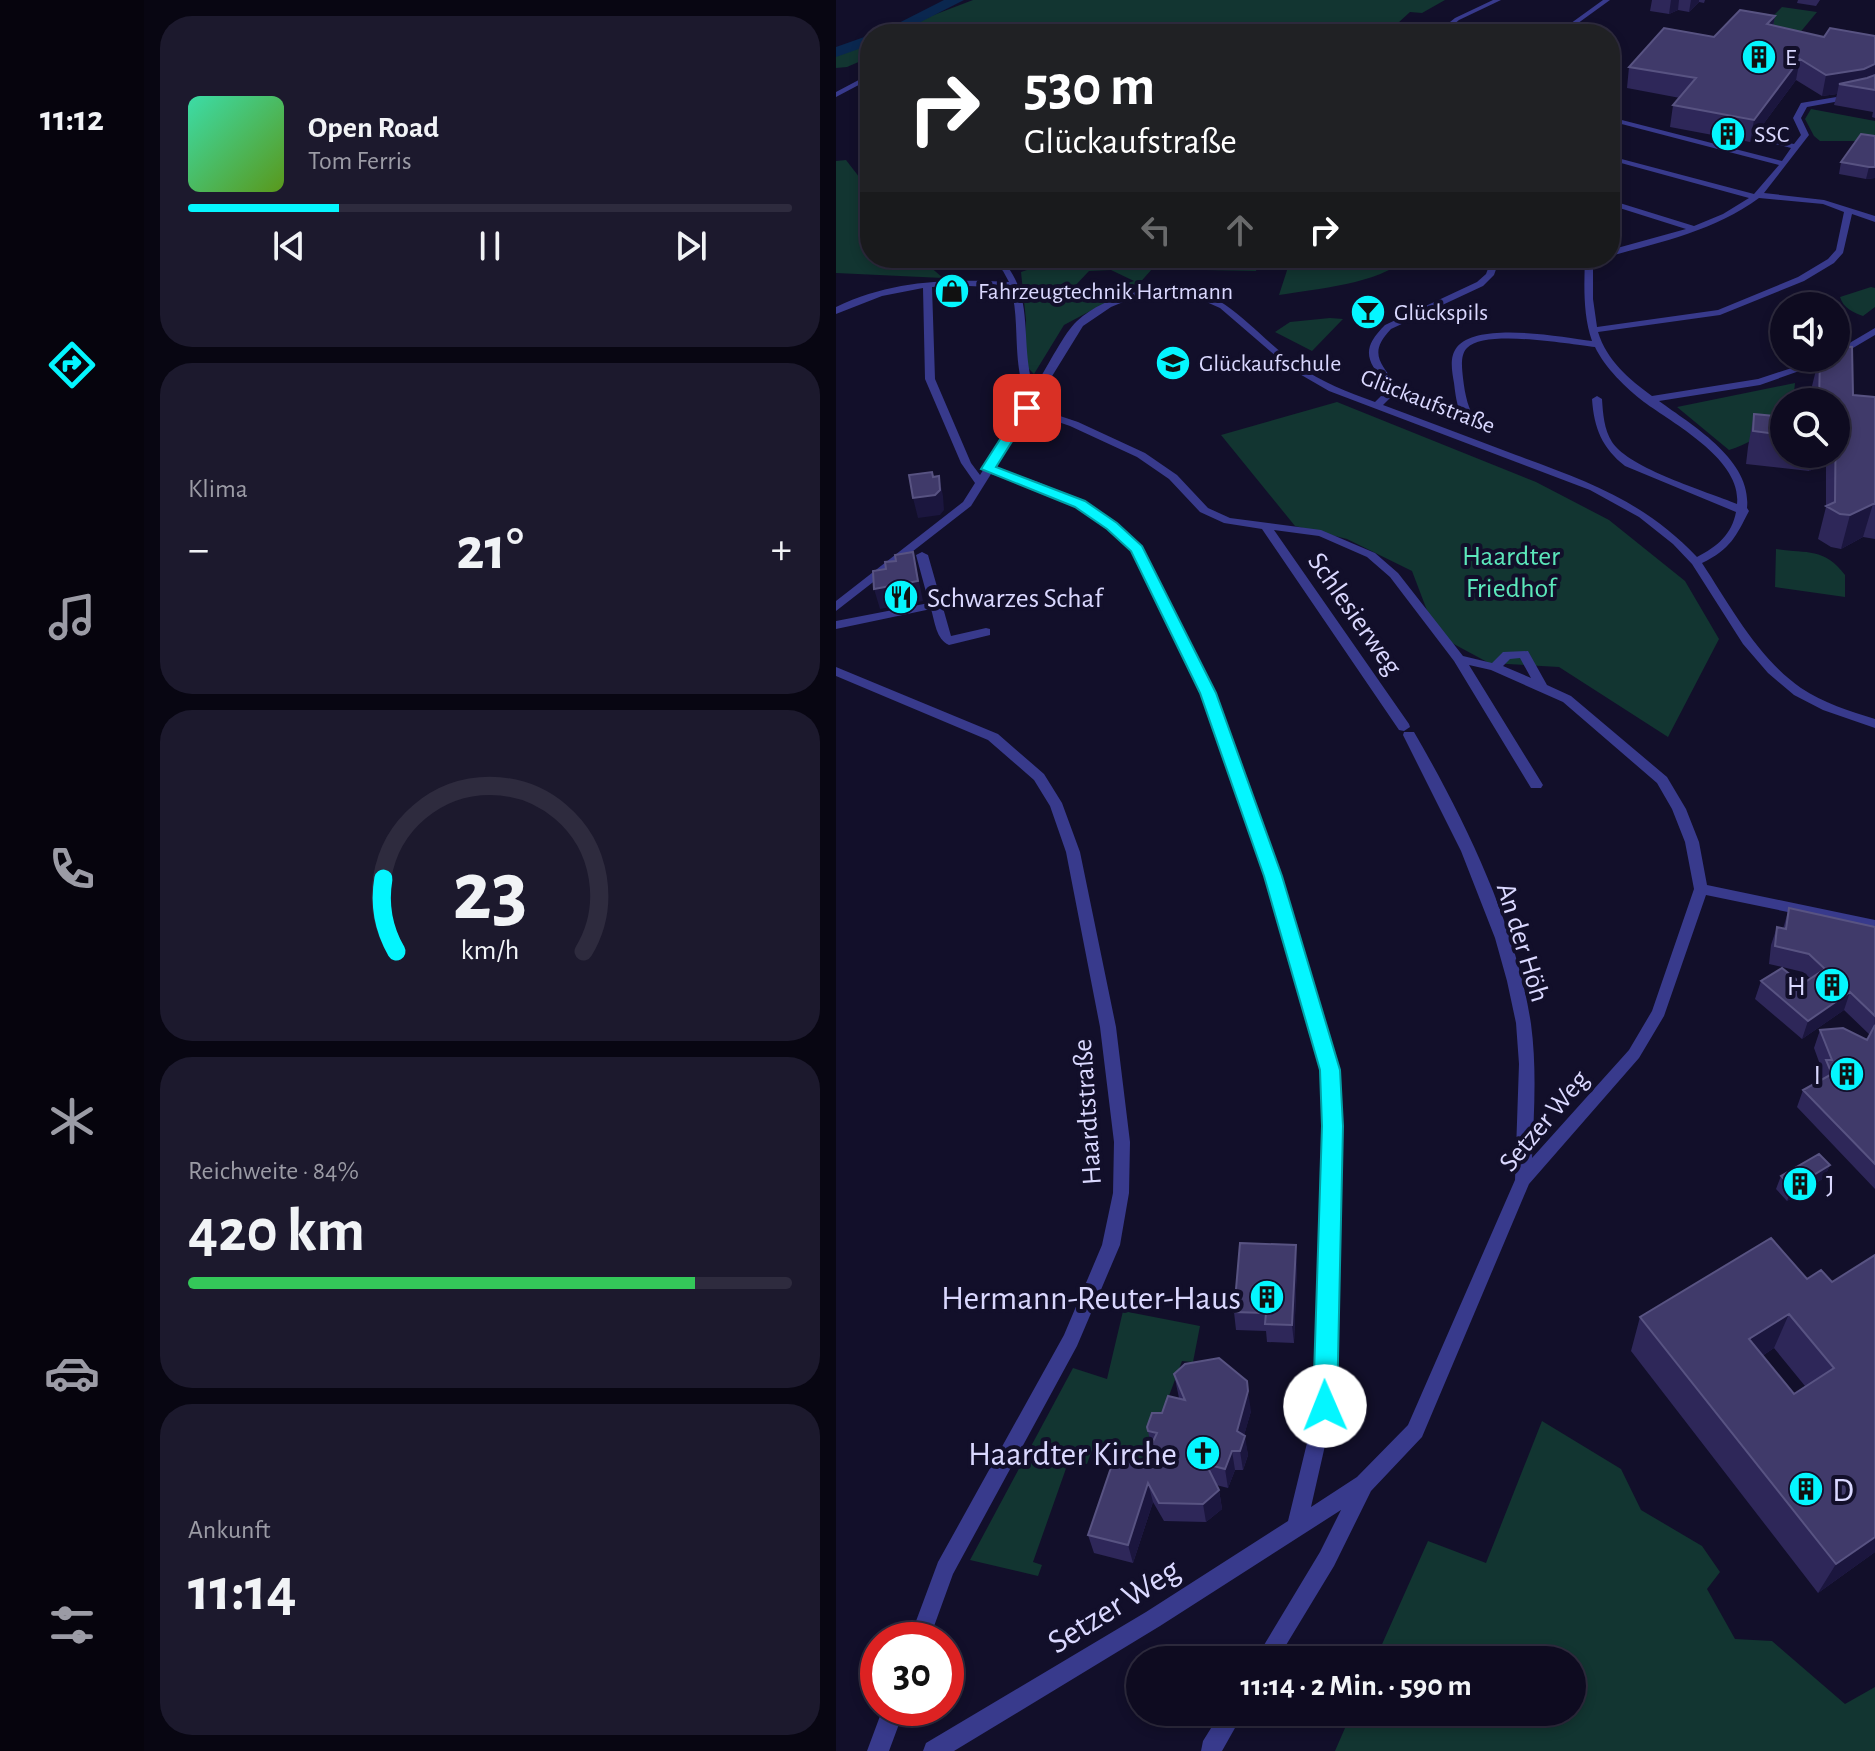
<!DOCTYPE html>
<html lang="de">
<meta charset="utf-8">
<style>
:root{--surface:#0e0b20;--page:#1c192d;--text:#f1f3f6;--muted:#9b9ba5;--line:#2e2b3e;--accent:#04f6ff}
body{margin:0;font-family:"Alegreya Sans",sans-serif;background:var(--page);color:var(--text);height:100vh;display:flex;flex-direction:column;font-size:30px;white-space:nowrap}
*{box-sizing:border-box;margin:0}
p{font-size:26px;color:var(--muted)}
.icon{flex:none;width:44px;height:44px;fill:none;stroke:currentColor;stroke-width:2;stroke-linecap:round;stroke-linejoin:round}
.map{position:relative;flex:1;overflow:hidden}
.panel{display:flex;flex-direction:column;gap:16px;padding:16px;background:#080612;width:692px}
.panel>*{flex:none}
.banner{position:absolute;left:24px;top:24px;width:760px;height:244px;border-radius:32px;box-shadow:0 4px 12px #0003,0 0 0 2px var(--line);background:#202124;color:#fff;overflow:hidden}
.buttons{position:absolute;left:934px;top:292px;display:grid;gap:16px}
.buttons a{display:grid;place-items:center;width:80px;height:80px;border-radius:50%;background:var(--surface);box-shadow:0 4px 12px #0003,0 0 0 2px var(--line);font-size:40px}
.speed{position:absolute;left:24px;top:1622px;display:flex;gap:16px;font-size:40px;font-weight:700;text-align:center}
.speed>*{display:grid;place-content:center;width:104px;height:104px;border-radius:50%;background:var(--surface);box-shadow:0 4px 12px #0003,0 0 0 2px var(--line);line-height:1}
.speed .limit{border:12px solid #d22;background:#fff;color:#111}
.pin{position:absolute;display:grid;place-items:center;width:68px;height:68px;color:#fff;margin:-34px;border-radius:16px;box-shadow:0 4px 12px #0006}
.me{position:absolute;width:88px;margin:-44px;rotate:359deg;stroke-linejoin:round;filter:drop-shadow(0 0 6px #0008)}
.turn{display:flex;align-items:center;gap:28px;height:168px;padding:0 32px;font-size:36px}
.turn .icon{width:104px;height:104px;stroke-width:2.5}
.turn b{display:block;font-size:56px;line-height:68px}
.lanes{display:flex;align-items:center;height:76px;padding:0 32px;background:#0003;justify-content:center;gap:40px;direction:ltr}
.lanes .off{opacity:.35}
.big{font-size:60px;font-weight:600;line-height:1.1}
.panel .card{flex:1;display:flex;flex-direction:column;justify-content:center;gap:12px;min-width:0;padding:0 28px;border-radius:32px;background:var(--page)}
.panel .dial{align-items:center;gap:0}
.dial svg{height:208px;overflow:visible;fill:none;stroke:var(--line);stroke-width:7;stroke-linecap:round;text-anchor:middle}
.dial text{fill:var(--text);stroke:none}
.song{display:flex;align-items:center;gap:24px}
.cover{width:96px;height:96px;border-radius:12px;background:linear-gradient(135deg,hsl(160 70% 55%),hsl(90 70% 35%))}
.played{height:8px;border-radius:4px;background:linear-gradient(90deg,var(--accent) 25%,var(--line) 25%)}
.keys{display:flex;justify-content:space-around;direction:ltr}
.heat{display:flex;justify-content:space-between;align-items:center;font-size:44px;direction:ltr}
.charge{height:12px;border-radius:6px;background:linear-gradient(90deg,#34c759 84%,var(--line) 0)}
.trip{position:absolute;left:290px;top:1646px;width:460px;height:80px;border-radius:40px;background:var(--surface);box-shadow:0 4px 12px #0003,0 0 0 2px var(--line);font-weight:600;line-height:80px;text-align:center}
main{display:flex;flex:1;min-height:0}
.tab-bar{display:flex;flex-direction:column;width:144px;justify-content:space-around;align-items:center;background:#06040d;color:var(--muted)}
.tab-bar .icon{width:56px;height:56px}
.tab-bar .current{color:var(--accent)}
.tab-bar b{font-size:36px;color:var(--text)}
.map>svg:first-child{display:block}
.green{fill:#123531;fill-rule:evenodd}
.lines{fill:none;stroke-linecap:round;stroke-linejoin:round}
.river{fill:#0a274f;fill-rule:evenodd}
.street{fill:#383a8c;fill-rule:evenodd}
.wall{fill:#2e2759;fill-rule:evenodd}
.shaded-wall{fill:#1b163e}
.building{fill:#403a6a;stroke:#585382;stroke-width:2;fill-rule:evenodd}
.route{fill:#04f6ff;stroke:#03a0a6;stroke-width:2}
.labels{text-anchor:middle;stroke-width:8;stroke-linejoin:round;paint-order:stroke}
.far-poi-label{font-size:24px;fill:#dad8ff;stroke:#120f2a;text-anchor:start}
.far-street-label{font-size:24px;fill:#dad8ff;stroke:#120f2a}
.park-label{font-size:28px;fill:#5ce7bb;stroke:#120f2a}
.poi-label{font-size:28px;fill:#dad8ff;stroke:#120f2a;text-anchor:start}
.street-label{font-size:28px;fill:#dad8ff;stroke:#120f2a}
.near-poi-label{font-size:34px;fill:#dad8ff;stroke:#120f2a;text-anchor:end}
.near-street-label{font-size:34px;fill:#dad8ff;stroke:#120f2a}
</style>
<main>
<nav class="tab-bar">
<b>11:12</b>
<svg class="icon current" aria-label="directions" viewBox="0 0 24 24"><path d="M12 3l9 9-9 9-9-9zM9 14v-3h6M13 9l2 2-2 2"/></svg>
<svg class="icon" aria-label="music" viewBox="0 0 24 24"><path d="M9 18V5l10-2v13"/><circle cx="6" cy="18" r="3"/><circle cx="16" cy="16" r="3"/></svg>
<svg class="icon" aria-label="phone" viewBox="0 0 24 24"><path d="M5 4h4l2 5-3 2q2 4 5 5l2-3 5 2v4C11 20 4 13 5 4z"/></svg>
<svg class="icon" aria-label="climate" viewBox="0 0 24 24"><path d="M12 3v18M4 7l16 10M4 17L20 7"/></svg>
<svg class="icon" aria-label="car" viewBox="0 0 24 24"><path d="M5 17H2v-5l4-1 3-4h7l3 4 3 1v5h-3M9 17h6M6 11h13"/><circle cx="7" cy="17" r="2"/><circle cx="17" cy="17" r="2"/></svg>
<svg class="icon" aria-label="filters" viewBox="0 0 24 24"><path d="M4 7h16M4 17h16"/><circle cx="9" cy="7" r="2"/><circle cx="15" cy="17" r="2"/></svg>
</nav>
<section class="panel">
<div class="card">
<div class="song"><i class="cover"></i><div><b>Open Road</b><p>Tom Ferris</p></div></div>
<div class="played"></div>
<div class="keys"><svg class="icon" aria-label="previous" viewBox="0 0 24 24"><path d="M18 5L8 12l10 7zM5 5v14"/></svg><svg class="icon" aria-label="pause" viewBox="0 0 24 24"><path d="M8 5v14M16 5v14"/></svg><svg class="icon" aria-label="next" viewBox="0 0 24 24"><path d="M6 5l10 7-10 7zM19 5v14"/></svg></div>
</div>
<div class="card"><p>Klima</p>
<div class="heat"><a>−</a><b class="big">21°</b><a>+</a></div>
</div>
<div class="card dial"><svg viewBox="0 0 100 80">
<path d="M14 69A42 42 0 1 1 86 69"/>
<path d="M14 69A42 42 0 0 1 9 41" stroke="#04f6ff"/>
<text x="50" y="56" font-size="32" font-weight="700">23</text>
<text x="50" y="72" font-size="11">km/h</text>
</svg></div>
<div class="card"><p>Reichweite · 84%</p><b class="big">420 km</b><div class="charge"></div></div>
<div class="card"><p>Ankunft</p><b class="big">11:14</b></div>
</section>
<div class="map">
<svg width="1039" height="1751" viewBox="0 0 1039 1751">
<rect width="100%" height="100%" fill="#120f2a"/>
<path class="green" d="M137 0H609L586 13 574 12 550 34H242L186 25 168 34 138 26H99L82 34H48Z
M946 7 981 12 962 35 898 24 911 11 938 15Z
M34 39V57L11 67 0 68V52Z
M975 109 1039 121V141H984L978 136 969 119Z
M10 160 34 191V258H84L107 278 0 273V161Z
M227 258H309L316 269 301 286 228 325 198 374 188 364 190 320 185 272ZM275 270 298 281 250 296 237 288 253 271Z
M321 258H423L420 271 318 269Z
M455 258H571C543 284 480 289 443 295Z
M1035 287 1039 288V307L1027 316C1018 313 1007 308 1004 297Z
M494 318 507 319 476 351 439 332 454 322Z
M959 383 957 402H948V426C928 432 913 444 893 450L841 407Z
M501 402 700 482 773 520 849 581 883 639 832 737 723 667 653 663 614 642 592 613 576 571 511 539 459 526 385 435Z
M940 549C970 554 988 547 1009 575V597L939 587Z
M287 1311 364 1326 357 1362 346 1361 309 1460 257 1447 251 1464 233 1460 197 1562 206 1565 202 1576 134 1560 237 1368 271 1379Z
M706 1421 785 1469 805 1510 866 1546 884 1572 871 1589 899 1639 936 1641 1009 1704 1039 1687V1751H499L516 1712H736V1660H539L592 1541 650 1563Z"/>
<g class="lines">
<path class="river" d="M108 0H128L61 34H41Z
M34 35V45L0 57V47Z"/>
<path class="street" d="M657 0H665L623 20 606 34H599L619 18Z
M767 0H774L727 34H720Z
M190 27 195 28 187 34H179Z
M131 31 134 34H126Z
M34 74V79L0 97V92Z
M1039 85V90L1026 97 971 107 965 118 973 135 928 193 988 200 1039 216V222L1016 214 1007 253 998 263 968 281 884 315 762 332C771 361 793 379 816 396L922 379 986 358H1000L924 385 823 401C857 426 916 460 911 508L913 511C900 536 895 549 866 563 895 607 921 657 965 688 987 703 1014 711 1039 719V728L987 710 958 695 932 673 907 644 856 564 837 544 803 517 754 490 493 391 455 369 384 308 357 296 324 293 292 300 275 307 247 326 197 407 242 422 309 453 341 475 372 508 394 518 485 530 539 553 562 573 627 656 656 663 667 652 692 651 711 685 735 696 831 777 850 809 863 842 871 885 1039 920V930L870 895 828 1016 803 1058 693 1184 586 1437 535 1491 498 1566 441 1660H419L484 1552 505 1510 324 1626 118 1751H87L90 1743 310 1612 452 1521 480 1406 489 1126 486 1070 430 876 366 693 296 551 272 528 240 506 194 486 155 474 135 506 0 611V601L127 502 139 483 125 463 89 379 87 288 46 296 0 314V307C57 280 111 279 173 282L167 271 155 258H164C198 292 185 335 195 379L201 383C212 366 228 333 241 321 256 307 277 298 296 293 379 269 404 323 461 365 485 382 512 392 539 402L545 396 550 384C530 360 525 349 549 325L641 282 650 274 656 258H664L658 275 647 286 555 329C533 352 543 362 560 384L555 397 547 405C592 422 636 438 680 455 751 481 808 501 861 557 881 547 896 534 900 512L789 466C766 448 758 428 756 399L761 396 766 399C767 414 768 429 776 442 794 469 870 491 901 504 906 460 838 424 808 402 790 388 769 368 759 347 732 344 649 329 631 348 624 355 626 368 627 378 629 395 632 410 642 424L637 427C622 419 620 399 618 383 616 371 613 357 621 347 643 321 725 337 756 341 747 315 748 286 749 258H757V299L761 327 882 310 962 277 992 259 1000 250 1008 212 987 204 923 198C880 230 826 242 774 256V250L850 229 774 205V200L858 226 887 214 913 198 774 160V156L918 194 943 165 774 121V117L946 161 955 148 932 142 936 140 958 144 965 135 957 118 965 103 1024 93ZM133 286 175 288C183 318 178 349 185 380L198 389 144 475 135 463 99 379 96 287ZM193 412 234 426 301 457 333 479 364 512 388 523 426 529 563 730 568 731 574 727 573 724 438 530 483 536 531 557 554 577 618 661 695 788H705L707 785 633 665 655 670 727 702 821 783 836 809 849 842 858 889 816 1011 793 1050 696 1158C698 1113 701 1069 695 1024 680 925 628 818 578 732H568L567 735 625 851 659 938 671 981 680 1023 683 1064 679 1180 572 1425 521 1477 475 1507 498 1406 505 1126 502 1070 444 876 378 693 305 547 280 524 248 502 202 482 159 468ZM684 658 695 678 667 666 674 659Z
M1039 328V335L1000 358V351Z
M86 552 92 555 115 636 150 628 154 629V635L113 645C100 639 99 622 95 609L0 629V621L93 603 80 555Z
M0 667 162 734 208 774 226 803 244 852 280 1027 294 1142 293 1193 284 1245 241 1346 117 1574 93 1640H73L102 1562 228 1335 266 1245 277 1193 278 1142 264 1027 230 852 214 806 198 780 152 740 0 676Z
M47 1708H69L53 1751H31Z
M385 1712H408L386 1751H365L367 1741Z"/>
</g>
<path class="wall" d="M816 0H869L868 3 863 2 853 12 842 10 833 14 814 11Z
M962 0H984L980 6 961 3Z
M939 16 937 26 988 37 1039 36V118L1036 117 1037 112 998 105 1001 94 986 96 960 80 914 142 834 127 837 105 844 98 791 88 793 67Z
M1039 136V178L1030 179 1003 174 1005 162Z
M983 358H1000L1017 395 1039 397V539L1027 537 1005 549 995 547 982 539 990 507V464L973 471 910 464 912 447 918 414 948 417V454H1000V402H976V386Z
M953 908 1039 927V1189L961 1107 967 1090 985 1080 984 1078 986 1070 978 1048 984 1030 1031 1040 1034 1035 1008 1010 966 1039 919 999 925 981 966 984 974 978 967 972 933 964 935 945 941 927 947 929Z
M994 1165 988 1178 951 1201 940 1189 945 1176Z
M461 1264 458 1343 431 1342 430 1331 400 1330 398 1312Z
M971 1279 996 1282 1039 1552 982 1593 795 1351 804 1317ZM938 1348 969 1386 958 1394 926 1356Z
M338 1374 415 1411 408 1435 412 1455 407 1470H399L392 1488 380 1485 383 1490 386 1509 370 1522 328 1521 317 1502 297 1563 258 1553 252 1535 306 1465 315 1445 311 1427 343 1398Z"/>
<path class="shaded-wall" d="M835 0H843L842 10 833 14Z
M855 0H863V2L853 12Z
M939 16 935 36 931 24Z
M964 59 960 80 914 142 918 120Z
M1039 64V82L1003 84 1001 94 986 96 990 75Z
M1033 167H1039V178L1030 179Z
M977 454H993L990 464 973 471Z
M103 476 107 496 108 510 104 515 82 518 77 498 101 493Z
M1037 504 1027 537 1005 549 1014 515Z
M77 552 87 601 44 609 38 589Z
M1014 992 1008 1010 966 1039 972 1021Z
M994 1165 988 1178 951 1201 956 1188Z
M460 1245 461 1264 458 1343 456 1325Z
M953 1314 938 1348 899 1373 913 1339Z
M412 1391 415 1411 404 1450 401 1431Z
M409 1436 412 1455 407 1470 404 1451Z
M396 1451 399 1470 392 1488 389 1469Z
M312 1483 317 1502 297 1563 292 1545Z
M383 1490 386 1509 370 1522 367 1504Z
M1039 1537V1552L982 1593 1000 1564Z"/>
<path class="building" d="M904 10 939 16 931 24 988 37 994 28 1039 36V64L1028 69 990 75 964 59 918 120 837 105 860 78 793 67 828 28 878 37Z
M1039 75V90L1003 84 1031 78Z
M1025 134 1039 136V167H1033L1005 162Z
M1002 346 1016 347 1017 395 1039 397V504H1037L1014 515 1004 514 990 506 999 502 1000 402H983L984 358H1000V347Z
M918 414 948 417V435L917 431Z
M96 472 97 477 103 476 104 490 99 495 77 498 73 475Z
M77 552 82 581 38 589 37 571 50 569 49 562 60 561 59 555Z
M953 908 1039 927V1016L1014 992 972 1021 925 981 946 968 966 984 989 969 973 954 939 946 941 927 950 929Z
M1039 1025V1164L967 1090 996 1074 990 1060H996L984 1030 1007 1028 1031 1040Z
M983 1154 994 1165 956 1188 945 1176Z
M935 1238 971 1279 985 1270 996 1282 1039 1255V1537L1000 1564 804 1317ZM953 1314 998 1368 958 1394 913 1339Z
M404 1243 460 1245 456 1325 429 1324 430 1313 398 1312Z
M383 1358 411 1381 412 1391 401 1431 409 1436 404 1451H396L389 1469 370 1464 383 1490 367 1504 323 1503 312 1483 292 1545 252 1535 278 1459 306 1465 321 1433 312 1431 311 1427 316 1413H326L332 1396 349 1400 338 1374 349 1364Z"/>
<path class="route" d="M186 405 197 408 160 467 249 501 281 523 306 546 380 693 446 876 504 1070 507 1126 501 1406 498 1414 489 1418 481 1414 477 1406 486 1126 484 1070 428 876 364 693 295 551 271 529 239 507 145 469Z"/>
<defs>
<g id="building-disc" transform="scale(1.8)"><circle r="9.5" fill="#04f6ff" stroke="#120f2a"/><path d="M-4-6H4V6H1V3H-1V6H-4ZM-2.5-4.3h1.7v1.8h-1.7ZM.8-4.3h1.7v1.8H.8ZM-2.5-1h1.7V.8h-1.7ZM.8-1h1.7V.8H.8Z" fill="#111"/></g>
<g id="shop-disc" transform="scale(1.8)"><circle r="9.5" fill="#04f6ff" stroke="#120f2a"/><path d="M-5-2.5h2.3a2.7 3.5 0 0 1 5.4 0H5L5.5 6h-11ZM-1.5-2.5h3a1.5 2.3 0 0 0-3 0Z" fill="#111"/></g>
<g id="bar-disc" transform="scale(1.8)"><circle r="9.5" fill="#04f6ff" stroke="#120f2a"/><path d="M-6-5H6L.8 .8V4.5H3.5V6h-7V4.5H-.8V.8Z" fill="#111"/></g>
<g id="school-disc" transform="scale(1.8)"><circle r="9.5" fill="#04f6ff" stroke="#120f2a"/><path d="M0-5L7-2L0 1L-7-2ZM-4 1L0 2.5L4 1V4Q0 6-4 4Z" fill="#111"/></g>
<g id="restaurant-disc" transform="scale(1.8)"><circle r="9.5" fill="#04f6ff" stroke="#120f2a"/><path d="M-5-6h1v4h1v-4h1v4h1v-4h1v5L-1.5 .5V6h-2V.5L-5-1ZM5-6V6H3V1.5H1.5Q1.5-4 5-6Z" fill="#111"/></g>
<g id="church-disc" transform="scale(1.8)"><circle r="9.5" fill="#04f6ff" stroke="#120f2a"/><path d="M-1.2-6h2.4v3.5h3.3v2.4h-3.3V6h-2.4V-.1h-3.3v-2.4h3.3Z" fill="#111"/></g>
</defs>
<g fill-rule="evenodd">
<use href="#building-disc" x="923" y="57"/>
<use href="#building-disc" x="892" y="134"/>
<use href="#shop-disc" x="116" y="291"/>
<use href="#bar-disc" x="532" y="312"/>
<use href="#school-disc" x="337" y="363"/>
<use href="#restaurant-disc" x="65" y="597"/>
<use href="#building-disc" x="996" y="985"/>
<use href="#building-disc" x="1011" y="1074"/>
<use href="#building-disc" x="964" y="1184"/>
<use href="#building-disc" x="431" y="1297"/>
<use href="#church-disc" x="367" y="1453"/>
<use href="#building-disc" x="970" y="1489"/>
</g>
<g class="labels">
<g class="far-poi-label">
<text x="949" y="65">E</text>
<text x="918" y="142">SSC</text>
<text x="142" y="299">Fahrzeugtechnik Hartmann</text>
<text x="558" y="320">Glückspils</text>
<text x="363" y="371">Glückaufschule</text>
</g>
<g class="far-street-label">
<text transform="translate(592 401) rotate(21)" y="8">Glückaufstraße</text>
</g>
<g class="park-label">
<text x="675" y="565">Haardter<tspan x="675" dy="32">Friedhof</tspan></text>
</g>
<g class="poi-label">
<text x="91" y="607">Schwarzes Schaf</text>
<text x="970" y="995" text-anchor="end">H</text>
<text x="985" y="1084" text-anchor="end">I</text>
<text x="990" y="1194">J</text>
</g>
<g class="street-label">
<text transform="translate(520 613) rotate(55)" y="10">Schlesierweg</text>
<text transform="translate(688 942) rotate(73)" y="10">An der Höh</text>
<text transform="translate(250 1112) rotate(-94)" y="10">Haardtstraße</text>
<text transform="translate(707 1120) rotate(-50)" y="10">Setzer Weg</text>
</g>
<g class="near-poi-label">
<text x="405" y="1309">Hermann-Reuter-Haus</text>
<text x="341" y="1465">Haardter Kirche</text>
<text x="996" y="1501" text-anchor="start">D</text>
</g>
<g class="near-street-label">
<text transform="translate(277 1605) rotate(-32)" y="12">Setzer Weg</text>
</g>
</g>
</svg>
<div class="buttons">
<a><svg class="icon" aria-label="sound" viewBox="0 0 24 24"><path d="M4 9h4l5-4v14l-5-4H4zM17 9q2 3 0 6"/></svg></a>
<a><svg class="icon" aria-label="search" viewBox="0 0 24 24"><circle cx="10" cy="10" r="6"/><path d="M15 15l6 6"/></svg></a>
</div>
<div class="speed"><div class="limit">30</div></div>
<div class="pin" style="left:191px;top:408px;background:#d93025"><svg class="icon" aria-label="arrive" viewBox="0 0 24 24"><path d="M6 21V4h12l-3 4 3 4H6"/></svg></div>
<svg class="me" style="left:489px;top:1406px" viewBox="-20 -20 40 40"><circle r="19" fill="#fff"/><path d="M0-13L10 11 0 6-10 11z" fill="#04f6ff"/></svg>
<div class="trip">11:14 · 2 Min. · 590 m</div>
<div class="banner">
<div class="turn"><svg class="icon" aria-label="right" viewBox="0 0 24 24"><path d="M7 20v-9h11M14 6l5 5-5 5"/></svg><div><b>530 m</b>Glückaufstraße</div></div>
<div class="lanes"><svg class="icon off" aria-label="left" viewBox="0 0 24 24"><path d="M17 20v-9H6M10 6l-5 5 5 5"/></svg><svg class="icon off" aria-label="ahead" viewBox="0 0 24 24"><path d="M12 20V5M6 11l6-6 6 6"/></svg><svg class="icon" aria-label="right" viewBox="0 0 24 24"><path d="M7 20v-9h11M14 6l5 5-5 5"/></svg></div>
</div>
</div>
</main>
